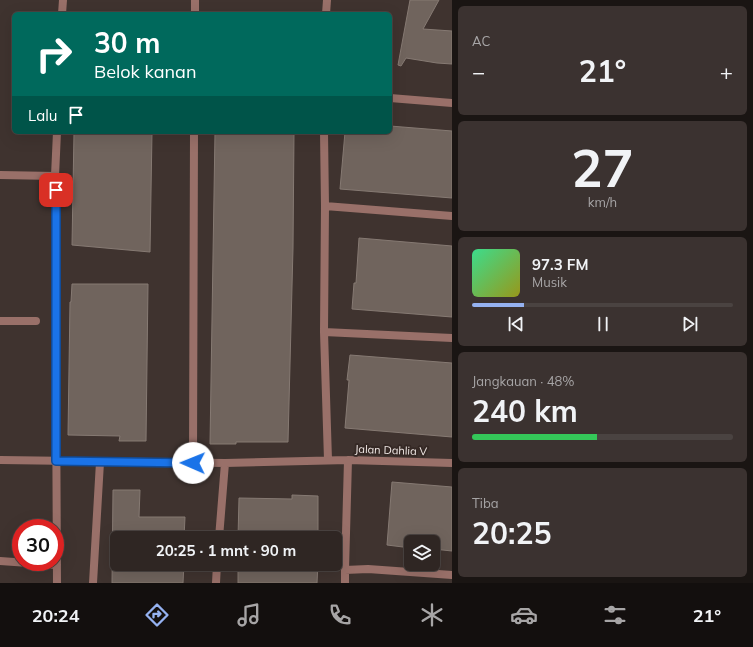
<!DOCTYPE html>
<html lang="id">
<meta charset="utf-8">
<style>
:root{--surface:#2f2623;--page:#3b3230;--text:#f1f3f6;--muted:#a7a5a6;--line:#4a4341;--accent:#95b2f1}
body{margin:0;font-family:Mulish,sans-serif;background:var(--page);color:var(--text);height:100vh;display:flex;flex-direction:column;font-size:15px;white-space:nowrap}
*{box-sizing:border-box;margin:0}
p{font-size:13px;color:var(--muted)}
.icon{flex:none;width:22px;height:22px;fill:none;stroke:currentColor;stroke-width:2;stroke-linecap:round;stroke-linejoin:round}
.map{position:relative;flex:1;overflow:hidden}
.panel{display:flex;flex-direction:column;gap:6px;padding:6px;background:#1a1513;width:301px}
.panel>*{flex:none}
.hud{position:absolute;left:12px;top:12px;width:380px;height:122px;border-radius:6px;box-shadow:0 4px 16px #0002,0 0 0 1px var(--line);background:#00695c;color:#fff;overflow:hidden}
.fabs{position:absolute;left:404px;top:535px;display:grid;gap:8px}
.fabs a{display:grid;place-items:center;width:36px;height:36px;border-radius:6px;background:var(--surface);box-shadow:0 4px 16px #0002,0 0 0 1px var(--line);font-size:20px}
.speed{position:absolute;left:12px;top:519px;display:flex;gap:8px;font-size:20px;font-weight:700;text-align:center}
.speed>*{display:grid;place-content:center;width:52px;height:52px;border-radius:50%;background:var(--surface);box-shadow:0 4px 16px #0002,0 0 0 1px var(--line);line-height:1}
.speed .limit{border:6px solid #d22;background:#fff;color:#111}
.pin{position:absolute;display:grid;place-items:center;width:34px;height:34px;color:#fff;margin:-17px;border-radius:8px;box-shadow:0 2px 6px #0006}
.me{position:absolute;width:44px;margin:-22px;rotate:271deg;stroke-linejoin:round;filter:drop-shadow(0 0 3px #0008)}
.turn{display:flex;align-items:center;gap:14px;height:84px;padding:0 16px;font-size:18px}
.turn .icon{width:52px;height:52px;stroke-width:2.5}
.turn b{display:block;font-size:28px;line-height:34px}
.then{display:flex;align-items:center;height:38px;padding:0 16px;background:#0003;gap:8px;font-size:15px}
.big{font-size:30px;font-weight:700;line-height:1.1}
.panel .tile{flex:1;display:flex;flex-direction:column;justify-content:center;gap:6px;min-width:0;padding:0 14px;border-radius:6px;background:var(--page)}
.panel .dial{align-items:center;gap:0}
.dial b{font-size:52px;line-height:1}
.song{display:flex;align-items:center;gap:12px}
.cover{width:48px;height:48px;border-radius:6px;background:linear-gradient(135deg,hsl(150 70% 55%),hsl(60 70% 35%))}
.played{height:4px;border-radius:2px;background:linear-gradient(90deg,var(--accent) 20%,var(--line) 20%)}
.keys{display:flex;justify-content:space-around;direction:ltr}
.heat{display:flex;justify-content:space-between;align-items:center;font-size:22px;direction:ltr}
.charge{height:6px;border-radius:3px;background:linear-gradient(90deg,#34c759 48%,var(--line) 0)}
.trip{position:absolute;left:110px;top:531px;width:232px;height:40px;border-radius:6px;background:var(--surface);box-shadow:0 4px 16px #0002,0 0 0 1px var(--line);font-weight:700;line-height:40px;text-align:center}
.dock{display:flex;height:64px;justify-content:space-around;align-items:center;background:#130f0e;color:var(--muted)}
.dock .icon{width:28px;height:28px}
.dock .current{color:var(--accent)}
.dock b{font-size:18px;color:var(--text)}
main{display:flex;flex:1;min-height:0}
.map>svg:first-child{display:block}
.building{fill:#70645d;stroke:#867a73}
.lines{fill:none;stroke-linecap:round;stroke-linejoin:round}
.minor{stroke:#997069;stroke-width:8}
.route-casing{stroke:#114b97;stroke-width:10}
.route{stroke:#1a73e8;stroke-width:7}
.labels{text-anchor:middle;stroke-width:4;stroke-linejoin:round;paint-order:stroke}
.street-label{font-size:11px;fill:#f3ebe8;stroke:#352925}
</style>
<main>
<div class="map">
<svg width="452" height="583" viewBox="0 0 452 583">
<rect width="100%" height="100%" fill="#3f332f"/>
<path class="building" d="M410 0H439L423 29 452 31V64L437 63 406 58 401 66 398 65Z
M390 126 452 131V198L340 189 345 132H390Z
M74 132H152L150 252 72 245Z
M215 132H294L293 248 288 442H236V444H210Z
M359 238 452 246V317L352 309 354 283H356Z
M72 284H148L146 441H119L120 436 68 435 70 302H71Z
M350 355 452 363V437L345 428 349 380H347Z
M392 482 452 487V551L433 549V542H411V548L387 545Z
M113 490H140L139 517H185L184 538H117V564H184L183 583H112Z
M292 495 318 496V538H238L239 498 292 499Z
M238 564H318L317 583H238Z"/>
<g class="lines">
<path class="minor" d="M62 14 63 0
M195 14V0
M326 14 327 0
M390 98 452 103
M324 132 325 206 324 332 328 460
M0 175 55 176
M325 206 452 216
M0 321H36
M324 332 452 338
M0 460 225 463 348 460 452 463
M348 460 345 570 368 569 452 575
M193 463 194 132
M219 538 225 463
M0 561 57 565
M57 583 55 176 57 132
M93 583 100 462
M216 583 217 564
M345 583V570"/>
</g>
<g class="lines">
<g class="route-casing">
<path id="route" d="M56 190V461L193 463"/>
</g>
<use href="#route" class="route"/>
</g>
<g class="labels">
<g class="street-label">
<text transform="translate(391 450) rotate(2)" y="4">Jalan Dahlia V</text>
</g>
</g>
</svg>
<div class="fabs">
<a><svg class="icon" aria-label="layers" viewBox="0 0 24 24"><path d="M12 4l9 5-9 5-9-5zM3 14l9 5 9-5"/></svg></a>
</div>
<div class="speed"><div class="limit">30</div></div>
<div class="pin" style="left:56px;top:190px;background:#d93025"><svg class="icon" aria-label="arrive" viewBox="0 0 24 24"><path d="M6 21V4h12l-3 4 3 4H6"/></svg></div>
<svg class="me" style="left:193px;top:463px" viewBox="-20 -20 40 40"><circle r="19" fill="#fff"/><path d="M0-13L10 11 0 6-10 11z" fill="#1a73e8"/></svg>
<div class="trip">20:25 · 1 mnt · 90 m</div>
<div class="hud">
<div class="turn"><svg class="icon" aria-label="right" viewBox="0 0 24 24"><path d="M7 20v-9h11M14 6l5 5-5 5"/></svg><div><b>30 m</b>Belok kanan</div></div>
<div class="then">Lalu<svg class="icon" aria-label="arrive" viewBox="0 0 24 24"><path d="M6 21V4h12l-3 4 3 4H6"/></svg></div>
</div>
</div>
<section class="panel">
<div class="tile"><p>AC</p>
<div class="heat"><a>−</a><b class="big">21°</b><a>+</a></div>
</div>
<div class="tile dial"><b>27</b><p>km/h</p></div>
<div class="tile">
<div class="song"><i class="cover"></i><div><b>97.3 FM</b><p>Musik</p></div></div>
<div class="played"></div>
<div class="keys"><svg class="icon" aria-label="previous" viewBox="0 0 24 24"><path d="M18 5L8 12l10 7zM5 5v14"/></svg><svg class="icon" aria-label="pause" viewBox="0 0 24 24"><path d="M8 5v14M16 5v14"/></svg><svg class="icon" aria-label="next" viewBox="0 0 24 24"><path d="M6 5l10 7-10 7zM19 5v14"/></svg></div>
</div>
<div class="tile"><p>Jangkauan · 48%</p><b class="big">240 km</b><div class="charge"></div></div>
<div class="tile"><p>Tiba</p><b class="big">20:25</b></div>
</section>
</main>
<nav class="dock">
<b>20:24</b>
<svg class="icon current" aria-label="directions" viewBox="0 0 24 24"><path d="M12 3l9 9-9 9-9-9zM9 14v-3h6M13 9l2 2-2 2"/></svg>
<svg class="icon" aria-label="music" viewBox="0 0 24 24"><path d="M9 18V5l10-2v13"/><circle cx="6" cy="18" r="3"/><circle cx="16" cy="16" r="3"/></svg>
<svg class="icon" aria-label="phone" viewBox="0 0 24 24"><path d="M5 4h4l2 5-3 2q2 4 5 5l2-3 5 2v4C11 20 4 13 5 4z"/></svg>
<svg class="icon" aria-label="climate" viewBox="0 0 24 24"><path d="M12 3v18M4 7l16 10M4 17L20 7"/></svg>
<svg class="icon" aria-label="car" viewBox="0 0 24 24"><path d="M5 17H2v-5l4-1 3-4h7l3 4 3 1v5h-3M9 17h6M6 11h13"/><circle cx="7" cy="17" r="2"/><circle cx="17" cy="17" r="2"/></svg>
<svg class="icon" aria-label="filters" viewBox="0 0 24 24"><path d="M4 7h16M4 17h16"/><circle cx="9" cy="7" r="2"/><circle cx="15" cy="17" r="2"/></svg>
<b>21°</b>
</nav>
